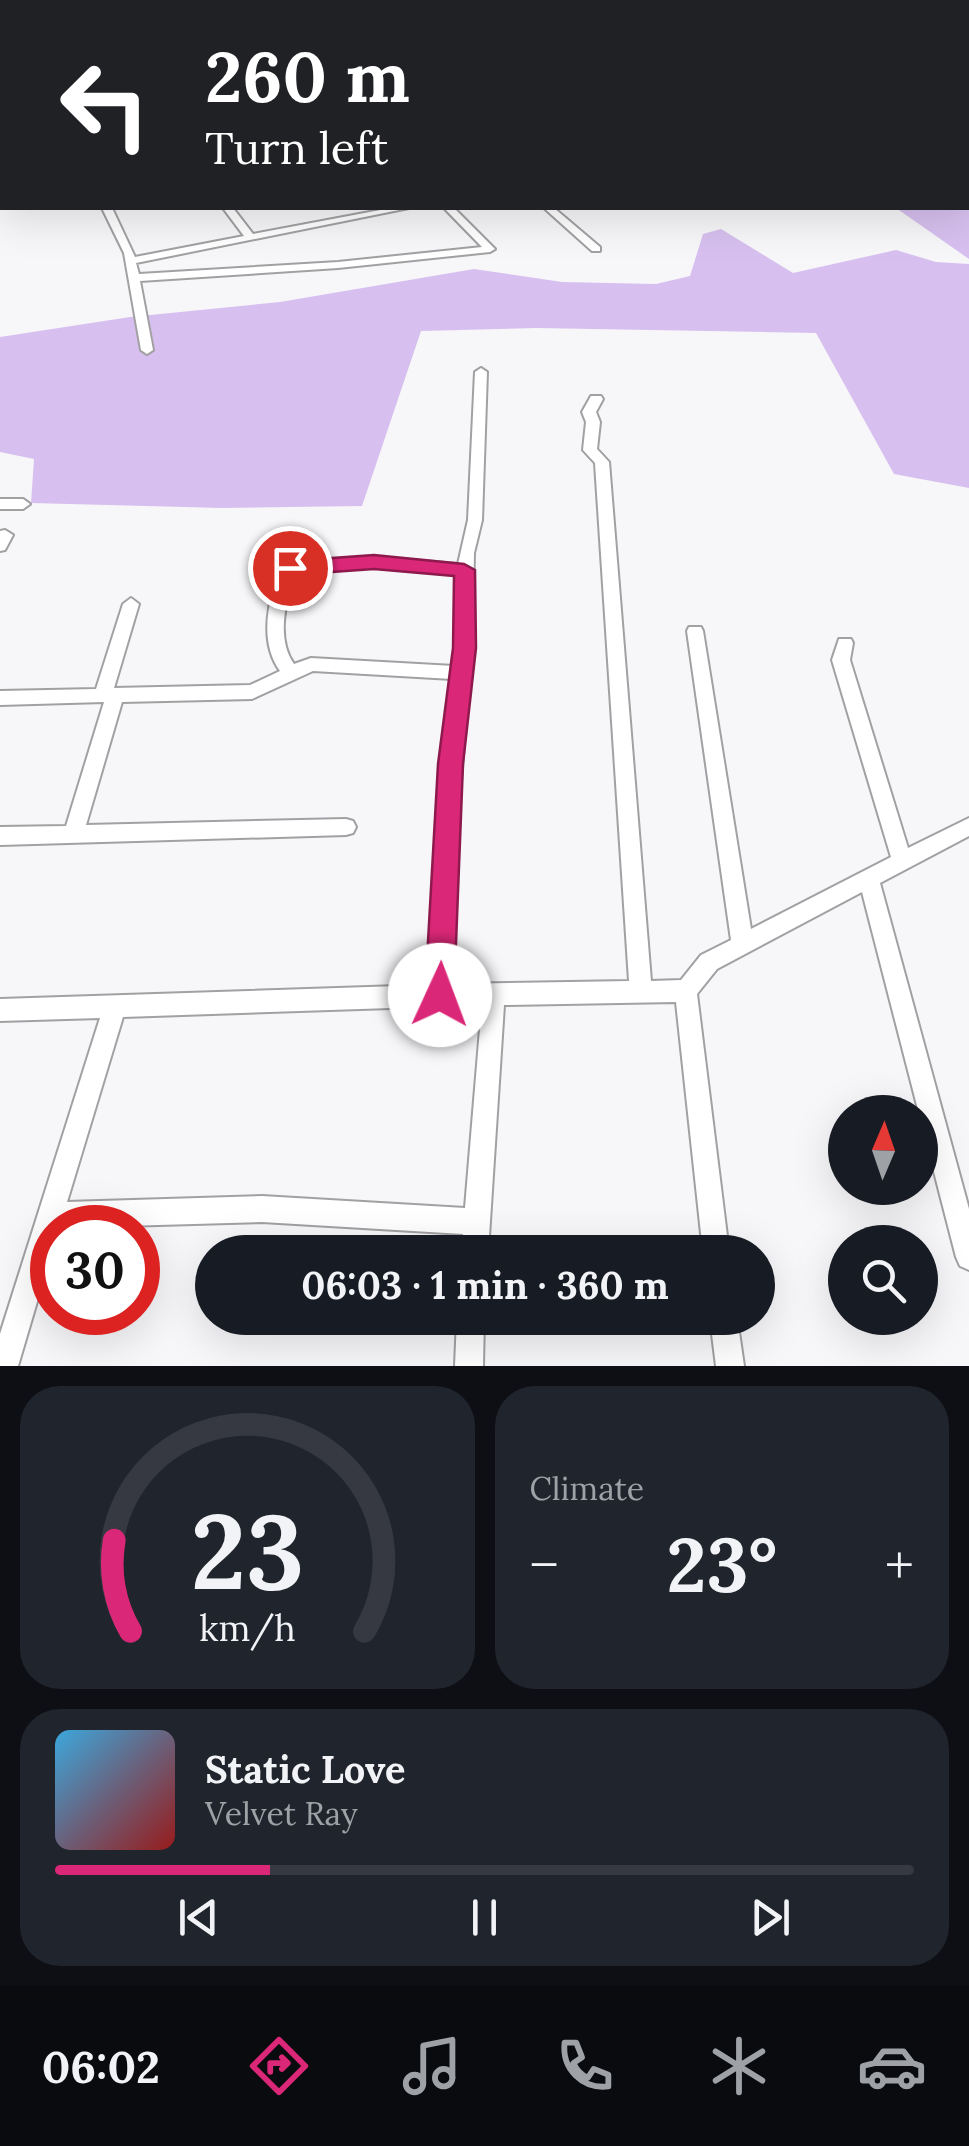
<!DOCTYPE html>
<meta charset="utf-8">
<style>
:root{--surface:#171b24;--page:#20242c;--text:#f1f3f6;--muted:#9ea1a6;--line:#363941;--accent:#db2777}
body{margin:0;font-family:Lora,serif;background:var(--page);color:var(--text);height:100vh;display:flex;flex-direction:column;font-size:38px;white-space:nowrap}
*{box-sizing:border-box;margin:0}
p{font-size:32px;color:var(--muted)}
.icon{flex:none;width:55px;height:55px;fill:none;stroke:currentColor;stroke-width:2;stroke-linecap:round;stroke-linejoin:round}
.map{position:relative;height:1366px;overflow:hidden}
.drawer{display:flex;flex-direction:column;gap:20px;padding:20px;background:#0d0f14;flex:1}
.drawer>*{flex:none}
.guide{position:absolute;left:0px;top:0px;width:970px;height:210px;box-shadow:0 10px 40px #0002;background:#202124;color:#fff;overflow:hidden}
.needle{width:65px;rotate:2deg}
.controls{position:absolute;left:828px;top:1095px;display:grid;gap:20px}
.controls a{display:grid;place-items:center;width:110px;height:110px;border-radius:50%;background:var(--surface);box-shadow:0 10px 40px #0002;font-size:50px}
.speed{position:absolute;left:30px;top:1205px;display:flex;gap:20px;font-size:50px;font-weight:700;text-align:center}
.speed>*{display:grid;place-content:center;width:130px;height:130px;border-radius:50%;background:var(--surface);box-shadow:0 10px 40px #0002;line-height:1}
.speed .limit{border:15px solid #d22;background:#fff;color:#111}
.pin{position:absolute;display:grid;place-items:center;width:85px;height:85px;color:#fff;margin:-42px;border:5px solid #fff;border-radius:50%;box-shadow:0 2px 10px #0007}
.me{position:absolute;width:110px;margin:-55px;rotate:2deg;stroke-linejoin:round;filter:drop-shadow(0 0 8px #0008)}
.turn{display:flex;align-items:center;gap:35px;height:210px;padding:0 40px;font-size:45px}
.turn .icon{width:130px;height:130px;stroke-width:2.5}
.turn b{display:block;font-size:70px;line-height:85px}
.big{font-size:75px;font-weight:700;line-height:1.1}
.drawer .widget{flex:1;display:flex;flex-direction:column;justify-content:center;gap:15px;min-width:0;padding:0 35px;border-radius:40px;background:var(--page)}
.drawer .dial{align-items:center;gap:0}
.dial svg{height:260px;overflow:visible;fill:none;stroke:var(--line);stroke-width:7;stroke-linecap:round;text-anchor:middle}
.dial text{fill:var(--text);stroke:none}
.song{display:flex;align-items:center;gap:30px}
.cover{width:120px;height:120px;border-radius:15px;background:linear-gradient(135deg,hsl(200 70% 55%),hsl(0 70% 35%))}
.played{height:10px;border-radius:5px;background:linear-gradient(90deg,var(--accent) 25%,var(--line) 25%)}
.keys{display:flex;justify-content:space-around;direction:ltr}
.heat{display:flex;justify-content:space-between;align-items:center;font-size:55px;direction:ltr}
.drawer .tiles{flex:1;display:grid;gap:20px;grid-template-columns:1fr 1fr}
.widget:last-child{grid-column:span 2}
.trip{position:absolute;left:195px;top:1235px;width:580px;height:100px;border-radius:50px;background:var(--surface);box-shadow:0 10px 40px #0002;font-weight:700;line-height:100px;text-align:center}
.menu{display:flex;height:160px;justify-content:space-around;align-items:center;background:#090b0e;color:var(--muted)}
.menu .icon{width:70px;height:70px}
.menu .current{color:var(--accent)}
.menu b{font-size:45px;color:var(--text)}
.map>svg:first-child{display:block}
.green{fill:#d7c0ef}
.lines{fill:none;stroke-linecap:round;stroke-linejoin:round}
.minor-casing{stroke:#a2a0a3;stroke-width:4}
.major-casing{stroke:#d4d4d4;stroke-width:6}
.minor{fill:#fff;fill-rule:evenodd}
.major{fill:#dac7ec;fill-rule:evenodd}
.route{fill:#db2777;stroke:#8e194d;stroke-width:2.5}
</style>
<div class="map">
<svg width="969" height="1366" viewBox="0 0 969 1366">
<rect width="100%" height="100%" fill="#f7f6f9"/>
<path class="green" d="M0 0H383L387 2H2V6Z
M969 195V259L896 208H968Z
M721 229 793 273 896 250 936 262 969 264V488L894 474 816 333 536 328 421 331 362 506 222 508 31 503 34 459 0 452V337L130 317 280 302 474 269 562 282 656 284 690 276 703 234Z"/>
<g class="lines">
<g class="minor-casing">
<path id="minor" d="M504 0H512L514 2H507Z
M577 0H583V2H577Z
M969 0V4L961 2Z
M968 34H969V39H968Z
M968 63H969V67H968Z
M968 88H969V94L968 93Z
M0 99 2 100V104L0 105Z
M968 125H969V131H968Z
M0 129H2V135H0Z
M0 142H2V148H0Z
M0 178H2V184H0Z
M102 208H112L135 257 244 236 223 208H233L253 234 391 208H409L136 263 139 274 338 262 482 247 444 208H454L495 249 490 252 338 268 140 281 153 350 147 354 141 350 124 253Z
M544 208H554L600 247V251H592Z
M481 368 487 372 482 520 474 553 472 648 453 876 451 984 629 981 595 463 583 450 586 422 582 412 591 396H601L603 399 596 412 600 422 597 449 609 462 651 981 681 980 701 955 731 940 687 631 689 627H701L703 631 751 929 891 857 832 660 839 639H851L853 643 850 660 908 848 969 818V836L880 883 969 1209V1270L960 1266 956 1257 862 892 717 969 697 994 729 1252H703L676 1002 504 1005 488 1252H462L463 1234 262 1222 52 1228V1251L18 1366H0V1334L100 1018 0 1021V999L429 985 433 876 452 679 313 671 252 699 122 702 86 825 346 819 353 821 356 827 353 833 346 835 0 845V827L66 826 104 702 0 705V691L96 689 123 604 131 598 139 604 114 688 250 685 280 671C258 641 268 595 284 564L374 557 458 564 468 520 475 372ZM374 567 458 575 454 666 311 658 294 664C276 639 285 600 296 573ZM482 1005 465 1208 262 1196 67 1202 123 1017Z
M0 499H23L30 504 23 509H0Z
M5 530 13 535 5 550 0 551V531Z
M457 1318H484L483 1366H455Z
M710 1318H737L744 1366H716Z"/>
</g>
<g class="major-casing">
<path id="major" d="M0 89H2V95H0Z"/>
</g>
<use href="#minor" class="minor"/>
<use href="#major" class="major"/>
</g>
<path class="route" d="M374 555 464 564 475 570 476 648 463 764 454 995 450 1005 440 1009 429 1005 425 995 438 764 453 648 454 576 374 569 290 575 280 568 290 561Z"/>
</svg>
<div class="controls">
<a><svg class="needle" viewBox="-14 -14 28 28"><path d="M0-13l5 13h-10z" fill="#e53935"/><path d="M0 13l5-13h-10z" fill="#9ea1a6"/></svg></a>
<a><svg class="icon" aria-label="search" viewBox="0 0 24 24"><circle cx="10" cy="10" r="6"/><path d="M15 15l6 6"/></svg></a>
</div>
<div class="speed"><div class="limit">30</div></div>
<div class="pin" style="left:290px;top:568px;background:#d93025"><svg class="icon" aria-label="arrive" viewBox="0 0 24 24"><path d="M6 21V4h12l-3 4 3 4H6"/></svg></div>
<svg class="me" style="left:440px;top:995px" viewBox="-20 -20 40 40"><circle r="19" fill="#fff"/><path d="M0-13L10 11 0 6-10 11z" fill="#db2777"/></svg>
<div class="trip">06:03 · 1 min · 360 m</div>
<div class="guide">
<div class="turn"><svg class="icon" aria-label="left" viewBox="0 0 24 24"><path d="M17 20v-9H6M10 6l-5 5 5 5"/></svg><div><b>260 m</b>Turn left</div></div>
</div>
</div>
<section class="drawer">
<div class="tiles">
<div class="widget dial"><svg viewBox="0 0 100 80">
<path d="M14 69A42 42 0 1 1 86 69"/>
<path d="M14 69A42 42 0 0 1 9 41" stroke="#db2777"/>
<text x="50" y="56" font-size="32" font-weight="700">23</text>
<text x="50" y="72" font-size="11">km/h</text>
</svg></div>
<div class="widget"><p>Climate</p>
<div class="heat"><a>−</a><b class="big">23°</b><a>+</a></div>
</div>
<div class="widget">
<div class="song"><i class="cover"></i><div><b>Static Love</b><p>Velvet Ray</p></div></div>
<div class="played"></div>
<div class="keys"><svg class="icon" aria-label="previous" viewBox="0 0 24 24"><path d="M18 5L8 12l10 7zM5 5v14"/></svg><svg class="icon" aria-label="pause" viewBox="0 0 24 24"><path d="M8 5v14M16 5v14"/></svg><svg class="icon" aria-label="next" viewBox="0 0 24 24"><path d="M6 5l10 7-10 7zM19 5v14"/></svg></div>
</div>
</div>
</section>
<nav class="menu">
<b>06:02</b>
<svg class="icon current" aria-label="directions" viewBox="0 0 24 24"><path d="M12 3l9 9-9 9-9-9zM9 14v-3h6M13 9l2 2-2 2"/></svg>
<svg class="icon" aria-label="music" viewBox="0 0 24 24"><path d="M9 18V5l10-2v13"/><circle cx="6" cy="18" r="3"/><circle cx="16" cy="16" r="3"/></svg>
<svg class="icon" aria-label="phone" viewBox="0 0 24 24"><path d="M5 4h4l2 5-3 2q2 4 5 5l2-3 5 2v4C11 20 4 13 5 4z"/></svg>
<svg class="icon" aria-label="climate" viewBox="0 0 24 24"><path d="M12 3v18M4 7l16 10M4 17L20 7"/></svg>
<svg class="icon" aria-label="car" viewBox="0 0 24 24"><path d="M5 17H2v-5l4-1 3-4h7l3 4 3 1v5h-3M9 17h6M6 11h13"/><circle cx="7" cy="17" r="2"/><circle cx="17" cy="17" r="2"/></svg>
</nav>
